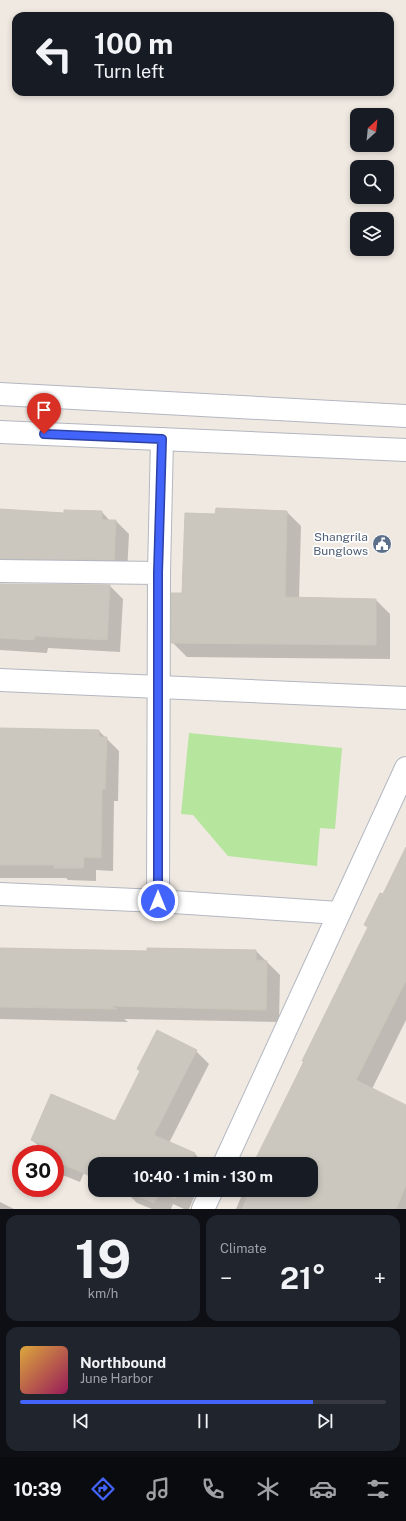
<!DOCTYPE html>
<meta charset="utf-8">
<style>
:root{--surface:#171b24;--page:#20242c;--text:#f1f3f6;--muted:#9ea1a6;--line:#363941;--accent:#4264fb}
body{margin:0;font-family:"Public Sans",sans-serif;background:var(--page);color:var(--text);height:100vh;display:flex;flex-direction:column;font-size:15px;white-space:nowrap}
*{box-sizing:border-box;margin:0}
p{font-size:13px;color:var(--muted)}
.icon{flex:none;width:22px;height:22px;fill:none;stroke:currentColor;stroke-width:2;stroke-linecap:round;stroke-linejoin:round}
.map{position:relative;height:1209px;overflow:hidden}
.sheet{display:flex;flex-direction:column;gap:6px;padding:6px;background:#0d0f14;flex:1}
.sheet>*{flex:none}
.guide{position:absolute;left:12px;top:12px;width:382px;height:84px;border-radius:12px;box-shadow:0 2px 6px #0003;background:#171b24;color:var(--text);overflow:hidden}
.needle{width:26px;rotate:27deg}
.buttons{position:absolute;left:350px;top:108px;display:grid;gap:8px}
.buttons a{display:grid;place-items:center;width:44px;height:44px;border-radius:8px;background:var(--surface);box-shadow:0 2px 6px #0003;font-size:20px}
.speed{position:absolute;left:12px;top:1145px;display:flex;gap:8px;font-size:20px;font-weight:700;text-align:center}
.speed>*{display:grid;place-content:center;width:52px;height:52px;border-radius:50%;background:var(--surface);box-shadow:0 2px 6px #0003;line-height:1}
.speed .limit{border:6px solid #d22;background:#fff;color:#111}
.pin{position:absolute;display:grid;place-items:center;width:34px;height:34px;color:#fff;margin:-41px -17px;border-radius:50% 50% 50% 0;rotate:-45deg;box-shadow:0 0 4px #0007}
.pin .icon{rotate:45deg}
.me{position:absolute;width:44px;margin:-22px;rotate:0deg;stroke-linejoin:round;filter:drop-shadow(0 0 3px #0008)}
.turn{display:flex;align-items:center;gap:14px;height:84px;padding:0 16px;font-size:18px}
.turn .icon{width:52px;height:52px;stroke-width:2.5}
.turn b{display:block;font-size:28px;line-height:34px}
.big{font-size:30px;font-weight:700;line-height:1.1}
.sheet .card{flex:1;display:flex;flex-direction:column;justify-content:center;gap:6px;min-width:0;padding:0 14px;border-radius:12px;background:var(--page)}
.sheet .dial{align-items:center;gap:0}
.dial b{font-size:52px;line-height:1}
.song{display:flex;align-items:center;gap:12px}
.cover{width:48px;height:48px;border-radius:6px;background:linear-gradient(135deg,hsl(40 70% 55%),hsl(330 70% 35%))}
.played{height:4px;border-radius:2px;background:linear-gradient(90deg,var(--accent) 80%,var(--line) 80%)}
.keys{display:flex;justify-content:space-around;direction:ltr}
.heat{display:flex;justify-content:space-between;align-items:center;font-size:22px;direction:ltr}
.sheet .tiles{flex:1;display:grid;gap:6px;grid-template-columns:1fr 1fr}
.card:last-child{grid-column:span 2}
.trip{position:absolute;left:88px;top:1157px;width:230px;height:40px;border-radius:12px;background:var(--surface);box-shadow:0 2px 6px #0003;font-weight:700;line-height:40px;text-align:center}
.dock{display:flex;height:64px;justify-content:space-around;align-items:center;background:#090b0e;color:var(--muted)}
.dock .icon{width:28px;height:28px}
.dock .selected{color:var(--accent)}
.dock b{font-size:18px;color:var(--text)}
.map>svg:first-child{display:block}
.green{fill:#b6e59e}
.shadow{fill:#0003}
.building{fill:#cbc7bf;stroke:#cbc5ba}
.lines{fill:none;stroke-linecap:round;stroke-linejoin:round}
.street-casing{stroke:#b4b7c1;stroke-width:24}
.secondary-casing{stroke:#b4b7c1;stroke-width:24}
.street{stroke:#fff;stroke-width:22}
.secondary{stroke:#fff;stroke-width:22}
.route-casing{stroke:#2b41a3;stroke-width:10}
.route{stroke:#4264fb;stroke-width:7}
.labels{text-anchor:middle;stroke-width:3.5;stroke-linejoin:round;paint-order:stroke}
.service-label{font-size:12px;fill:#4e5e75;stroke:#fff;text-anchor:end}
</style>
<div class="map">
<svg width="406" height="1209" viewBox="0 0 406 1209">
<rect width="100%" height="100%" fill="#efe9e1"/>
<path class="green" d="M189 733 342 748 335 829 320 828 317 866 228 856 193 815 181 814Z"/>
<path class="shadow" d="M217 509 287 512 301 526 299 598 376 600 390 614V659L187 657 172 642 183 594 216 515Z
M0 510 64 514 102 512 110 521H116L129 534 127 573 2 578 0 584Z
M0 584 110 586 123 599 120 652 48 648 47 653 0 650Z
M0 729 46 731V729L99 731 119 751 118 801H114L113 871 96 870V881L68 880 66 878H0Z
M406 849V1020L372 1089 406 1106V1209H236L242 1195 240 1193 242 1190H311V1164H254Z
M0 948 148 952V949L256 951 280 975 279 1022 124 1019 128 1022 0 1019Z
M157 1031 196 1051 209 1064 169 1143 194 1153 205 1164H95V1174L85 1170 80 1182 55 1172V1154H37L40 1147 32 1140 115 1123 141 1072Z
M124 1190H197L189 1209H184L173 1204 171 1209H152L137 1203Z
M0 1202 14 1209H0Z"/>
<path class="building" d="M216 508 287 511 285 597 376 599V645L171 643V593H182L185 513 215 514Z
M0 509 64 513V510L102 511V520H116L114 560 0 559Z
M0 584 110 585 107 640 35 636 34 640 0 638Z
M0 728 99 730V737H107L105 789H102L101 858 84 857 83 868H54V865H0Z
M406 847V980L356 1080 406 1105V1185L396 1209H242L247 1197 239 1194 241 1190H311V1164H253L304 1062 302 1061 368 927 364 925 380 893 383 894Z
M0 948 147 951V948L256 950V960L267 961 266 1010 110 1006 117 1009 0 1007Z
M157 1030 197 1050 154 1135 195 1153 190 1164H95V1178L55 1161V1154H35L40 1144 31 1140 51 1094 115 1121 140 1071 137 1069Z
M123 1190H179L175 1199 160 1192 154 1203Z"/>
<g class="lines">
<g class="street-casing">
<path id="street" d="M0 571 159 573
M0 680 406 698
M0 894 158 901 339 913
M158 901 159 573 162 439
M224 1164 406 768
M203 1209 212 1190"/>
</g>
<g class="secondary-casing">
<path id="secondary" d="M0 394 406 416
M0 432 406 450"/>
</g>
<use href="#street" class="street"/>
<use href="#secondary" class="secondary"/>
</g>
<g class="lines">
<g class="route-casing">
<path id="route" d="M44 434 162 439 158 573V901"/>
</g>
<use href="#route" class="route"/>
</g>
<defs>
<g id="civic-disc" transform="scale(1)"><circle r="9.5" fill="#5c6f8a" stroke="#fff"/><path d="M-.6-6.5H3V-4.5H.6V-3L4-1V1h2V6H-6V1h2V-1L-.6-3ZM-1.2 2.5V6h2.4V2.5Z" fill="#fff"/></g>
</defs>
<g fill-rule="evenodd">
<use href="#civic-disc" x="382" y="544"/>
</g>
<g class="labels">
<g class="service-label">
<text x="368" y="541">Shangrila<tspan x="368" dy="14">Bunglows</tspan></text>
</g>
</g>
</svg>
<div class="buttons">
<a><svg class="needle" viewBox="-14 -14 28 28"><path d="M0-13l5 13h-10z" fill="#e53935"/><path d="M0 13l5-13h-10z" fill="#9ea1a6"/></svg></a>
<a><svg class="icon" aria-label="search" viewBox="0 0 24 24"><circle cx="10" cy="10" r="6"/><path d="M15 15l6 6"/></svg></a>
<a><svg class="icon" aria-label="layers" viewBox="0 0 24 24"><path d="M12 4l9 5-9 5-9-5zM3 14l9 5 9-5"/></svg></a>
</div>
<div class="speed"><div class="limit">30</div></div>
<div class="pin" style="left:44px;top:434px;background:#d93025"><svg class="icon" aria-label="arrive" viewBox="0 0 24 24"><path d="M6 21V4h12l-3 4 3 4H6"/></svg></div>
<svg class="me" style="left:158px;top:901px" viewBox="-20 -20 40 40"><circle r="17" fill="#4264fb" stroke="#fff" stroke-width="3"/><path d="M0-11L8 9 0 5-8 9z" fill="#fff"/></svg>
<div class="trip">10:40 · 1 min · 130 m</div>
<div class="guide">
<div class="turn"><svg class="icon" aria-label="left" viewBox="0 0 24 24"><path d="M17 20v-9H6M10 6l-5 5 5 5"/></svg><div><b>100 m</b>Turn left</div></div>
</div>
</div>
<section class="sheet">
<div class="tiles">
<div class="card dial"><b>19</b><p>km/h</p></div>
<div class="card"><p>Climate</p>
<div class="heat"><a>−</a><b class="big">21°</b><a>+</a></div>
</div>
<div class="card">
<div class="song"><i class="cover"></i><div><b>Northbound</b><p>June Harbor</p></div></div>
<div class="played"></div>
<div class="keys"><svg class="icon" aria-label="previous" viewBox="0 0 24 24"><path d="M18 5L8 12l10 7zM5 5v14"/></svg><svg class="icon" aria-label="pause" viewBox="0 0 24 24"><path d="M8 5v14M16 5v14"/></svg><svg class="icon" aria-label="next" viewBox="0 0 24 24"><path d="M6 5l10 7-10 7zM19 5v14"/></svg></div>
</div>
</div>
</section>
<nav class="dock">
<b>10:39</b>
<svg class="icon selected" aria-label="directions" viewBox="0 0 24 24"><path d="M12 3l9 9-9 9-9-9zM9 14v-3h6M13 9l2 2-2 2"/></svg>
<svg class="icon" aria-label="music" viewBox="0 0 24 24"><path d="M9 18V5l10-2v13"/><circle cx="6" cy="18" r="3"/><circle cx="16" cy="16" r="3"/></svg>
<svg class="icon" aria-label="phone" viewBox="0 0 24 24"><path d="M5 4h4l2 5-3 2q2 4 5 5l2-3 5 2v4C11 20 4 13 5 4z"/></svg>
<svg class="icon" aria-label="climate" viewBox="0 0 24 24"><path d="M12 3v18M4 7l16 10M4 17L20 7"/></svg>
<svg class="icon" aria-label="car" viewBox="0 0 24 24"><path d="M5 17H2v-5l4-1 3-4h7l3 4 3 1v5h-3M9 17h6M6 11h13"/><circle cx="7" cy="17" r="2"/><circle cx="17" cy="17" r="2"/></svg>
<svg class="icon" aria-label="filters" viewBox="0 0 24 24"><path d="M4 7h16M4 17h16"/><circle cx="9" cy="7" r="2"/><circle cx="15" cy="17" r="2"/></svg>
</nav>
